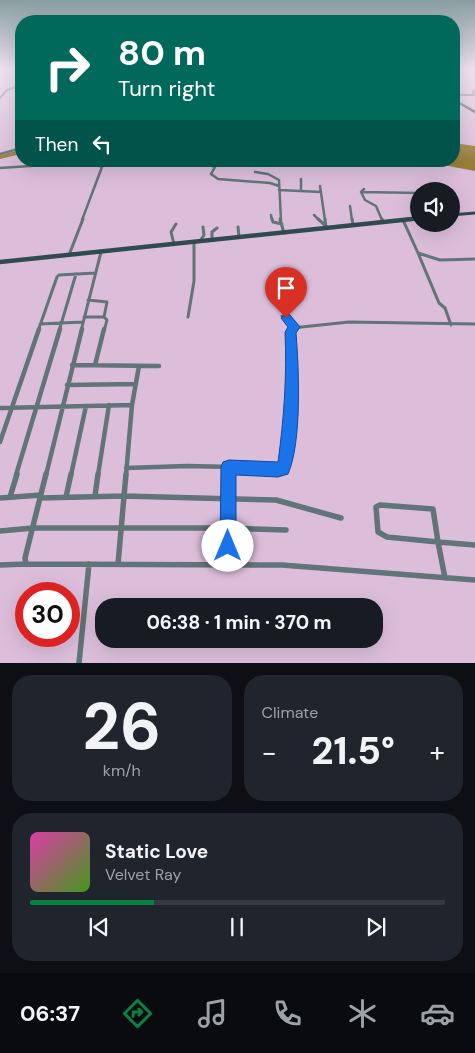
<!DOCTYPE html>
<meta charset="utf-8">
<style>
:root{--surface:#171b24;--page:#20242c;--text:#f1f3f6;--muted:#9ea1a6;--line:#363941;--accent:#0b8043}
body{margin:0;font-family:"DM Sans",sans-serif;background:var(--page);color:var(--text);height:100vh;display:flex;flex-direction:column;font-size:19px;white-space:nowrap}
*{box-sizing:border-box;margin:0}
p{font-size:16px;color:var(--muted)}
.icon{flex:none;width:28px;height:28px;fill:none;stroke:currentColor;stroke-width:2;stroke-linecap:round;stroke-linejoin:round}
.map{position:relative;height:663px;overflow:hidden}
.sheet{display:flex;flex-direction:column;gap:12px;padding:12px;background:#0d0f14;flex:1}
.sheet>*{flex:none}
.top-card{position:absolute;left:15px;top:15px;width:445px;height:152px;border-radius:20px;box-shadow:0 5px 20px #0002;background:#00695c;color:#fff;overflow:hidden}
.tools{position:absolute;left:410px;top:182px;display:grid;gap:10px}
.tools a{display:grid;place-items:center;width:50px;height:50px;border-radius:50%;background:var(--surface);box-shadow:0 5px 20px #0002;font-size:25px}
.speed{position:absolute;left:15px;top:582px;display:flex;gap:10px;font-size:25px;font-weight:700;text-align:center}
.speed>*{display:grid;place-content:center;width:65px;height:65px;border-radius:50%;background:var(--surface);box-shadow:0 5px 20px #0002;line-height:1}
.speed .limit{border:8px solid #d22;background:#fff;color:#111}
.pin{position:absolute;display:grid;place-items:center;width:42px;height:42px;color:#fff;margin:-51px -21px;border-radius:50% 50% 50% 0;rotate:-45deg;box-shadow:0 0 5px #0007}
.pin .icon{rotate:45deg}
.me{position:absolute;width:55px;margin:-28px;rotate:0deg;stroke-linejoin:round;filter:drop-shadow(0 0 4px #0008)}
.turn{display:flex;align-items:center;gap:18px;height:105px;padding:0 20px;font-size:22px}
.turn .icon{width:65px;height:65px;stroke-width:2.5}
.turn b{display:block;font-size:35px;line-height:42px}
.then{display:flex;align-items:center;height:48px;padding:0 20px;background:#0003;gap:10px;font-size:19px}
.big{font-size:38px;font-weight:800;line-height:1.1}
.sheet .card{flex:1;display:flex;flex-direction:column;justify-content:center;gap:8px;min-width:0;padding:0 18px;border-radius:20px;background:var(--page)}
.sheet .dial{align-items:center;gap:0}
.dial b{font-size:65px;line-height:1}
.song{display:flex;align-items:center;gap:15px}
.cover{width:60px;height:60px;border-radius:8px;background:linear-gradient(135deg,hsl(320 70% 55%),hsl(100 70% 35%))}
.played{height:5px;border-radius:2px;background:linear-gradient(90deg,var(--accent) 30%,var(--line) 30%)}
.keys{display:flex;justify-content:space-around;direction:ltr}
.heat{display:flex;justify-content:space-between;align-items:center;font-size:28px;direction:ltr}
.sheet .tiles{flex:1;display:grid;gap:12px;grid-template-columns:1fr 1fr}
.card:last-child{grid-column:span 2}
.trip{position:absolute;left:95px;top:598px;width:288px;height:50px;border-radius:20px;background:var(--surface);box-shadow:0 5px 20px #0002;font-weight:800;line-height:50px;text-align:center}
.tab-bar{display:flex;height:80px;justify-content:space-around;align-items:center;background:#090b0e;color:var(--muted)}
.tab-bar .icon{width:35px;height:35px}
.tab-bar .on{color:var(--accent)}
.tab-bar b{font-size:22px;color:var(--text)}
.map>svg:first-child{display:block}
.water{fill:#997e39}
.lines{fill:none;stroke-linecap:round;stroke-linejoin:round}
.river{fill:#997e39;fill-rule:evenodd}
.street-far4{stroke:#617477;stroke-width:2}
.street-far3{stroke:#617477;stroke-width:2.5}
.street-far2{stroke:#617477;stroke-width:3}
.street-far1{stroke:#617477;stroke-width:4.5}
.street{stroke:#617477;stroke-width:5.5}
.secondary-far2{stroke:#304b50;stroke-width:2.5}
.secondary-far1{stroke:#304b50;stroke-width:3}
.secondary{stroke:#304b50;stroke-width:4.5}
.route{fill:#1a73e8;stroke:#114b97}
</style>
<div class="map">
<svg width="475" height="663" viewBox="0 0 475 663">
<rect width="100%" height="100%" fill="#dcbeda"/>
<path class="water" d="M454 143 475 146V171L422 161H454Z"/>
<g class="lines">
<path class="river" d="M21 150V154L0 159V155Z"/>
<path class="street-far4" d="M454 71 456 73
M454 95H474L473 92 475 90
M0 98 7 90 21 85"/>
<path class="street-far3" d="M0 154 18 149 21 141
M159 161 207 164 215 167 211 174 218 179 270 183 279 186
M0 168 90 162 102 167 82 220
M255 172 268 174 279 180 281 220
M301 179V191
M320 186 325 220
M364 189 361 192 365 200 376 206 382 220
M279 190 321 192
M361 192 419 193
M350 206 352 220
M271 215 272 220
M314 215 319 220"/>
<path class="street-far2" d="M272 219 273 222 282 224
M280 219 284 233
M318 219 326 226
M325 219 326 228
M352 219 353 224
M382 219 383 222
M403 220 418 253 440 260 475 259
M238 227 239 237
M212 240V232L217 228
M200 241 204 235 203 227
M174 244 171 232 176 224
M418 253 439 303 445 308 451 325
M69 255 83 219
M88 300 107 302 104 317
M282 316 295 327
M84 317H104L107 320 104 331
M188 317 194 281V242
M40 324 83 322
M38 331 57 277 59 275 95 273
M59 331 76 274
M81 331 101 252
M291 331 292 328 349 322 475 324"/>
<path class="street-far1" d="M72 365 159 366
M95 365 104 329
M67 385 136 384
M0 408 132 405
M0 442 39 329
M126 468 187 466 283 468C292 446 293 392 292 368 292 355 288 342 291 329
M16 475 60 329
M46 475 82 329
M71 475 86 406
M98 475 109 405
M126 475 132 405 139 366
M229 475V467"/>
<path class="street" d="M46 474 25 558 26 564 282 565 475 580
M95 496 98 474
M10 497 17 474
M66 497 71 474
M0 498 41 495
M40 498 123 496 276 500 341 518
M380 505 433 509 438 542 387 537 378 532 376 507Z
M0 531 33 528H228L286 530
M438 542 475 545
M438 542 445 578
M118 564 126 474
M228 564 229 474
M0 565 26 564
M79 663 89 564"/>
<path class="secondary-far2" d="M454 100 475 112"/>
<path class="secondary-far1" d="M451 215 475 213
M400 220 419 218"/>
<path class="secondary" d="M0 262 412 219"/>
</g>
<linearGradient id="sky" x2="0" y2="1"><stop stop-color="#889ea2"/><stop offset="0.43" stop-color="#efe2ee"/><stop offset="1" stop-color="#efe2ee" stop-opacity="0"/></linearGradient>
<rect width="475" height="162" fill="url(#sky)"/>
<path class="route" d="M286 314 290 315 300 327 296 333C299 369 302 442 288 474L278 477 236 475V546L234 552 228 554 222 552 220 546 221 467 223 462 229 460 278 462C284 418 287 376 285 332L288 327 281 318Z"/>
</svg>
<div class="tools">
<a><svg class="icon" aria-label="sound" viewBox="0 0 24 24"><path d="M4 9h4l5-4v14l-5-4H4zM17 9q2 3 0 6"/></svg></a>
</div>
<div class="speed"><div class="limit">30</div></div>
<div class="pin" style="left:286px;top:318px;background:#d93025"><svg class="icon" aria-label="arrive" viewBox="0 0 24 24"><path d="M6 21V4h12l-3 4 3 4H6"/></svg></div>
<svg class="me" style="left:228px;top:546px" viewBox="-20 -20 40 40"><circle r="19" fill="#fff"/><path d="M0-13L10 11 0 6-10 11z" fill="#1a73e8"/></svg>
<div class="trip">06:38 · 1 min · 370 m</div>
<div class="top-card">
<div class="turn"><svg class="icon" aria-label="right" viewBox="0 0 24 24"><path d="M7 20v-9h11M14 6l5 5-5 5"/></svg><div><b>80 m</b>Turn right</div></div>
<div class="then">Then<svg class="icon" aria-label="left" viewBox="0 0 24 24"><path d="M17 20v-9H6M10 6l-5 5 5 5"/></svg></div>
</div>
</div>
<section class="sheet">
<div class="tiles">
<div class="card dial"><b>26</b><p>km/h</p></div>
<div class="card"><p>Climate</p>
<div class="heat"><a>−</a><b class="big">21.5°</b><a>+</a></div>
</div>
<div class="card">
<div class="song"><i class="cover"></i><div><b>Static Love</b><p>Velvet Ray</p></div></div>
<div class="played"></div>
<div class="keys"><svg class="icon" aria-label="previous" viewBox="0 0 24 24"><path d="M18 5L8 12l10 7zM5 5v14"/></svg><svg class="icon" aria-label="pause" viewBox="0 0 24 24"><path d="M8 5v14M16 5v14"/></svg><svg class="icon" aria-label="next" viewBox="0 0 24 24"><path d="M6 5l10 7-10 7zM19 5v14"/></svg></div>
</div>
</div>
</section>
<nav class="tab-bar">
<b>06:37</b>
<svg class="icon on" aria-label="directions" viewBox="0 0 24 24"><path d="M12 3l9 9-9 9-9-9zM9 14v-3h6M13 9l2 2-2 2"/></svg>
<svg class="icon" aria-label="music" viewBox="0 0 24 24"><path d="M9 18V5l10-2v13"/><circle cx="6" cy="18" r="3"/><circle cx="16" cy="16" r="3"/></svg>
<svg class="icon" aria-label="phone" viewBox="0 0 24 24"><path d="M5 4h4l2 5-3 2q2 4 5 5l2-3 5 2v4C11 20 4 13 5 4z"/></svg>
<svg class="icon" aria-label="climate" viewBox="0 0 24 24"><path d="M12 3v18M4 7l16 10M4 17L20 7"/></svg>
<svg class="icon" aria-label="car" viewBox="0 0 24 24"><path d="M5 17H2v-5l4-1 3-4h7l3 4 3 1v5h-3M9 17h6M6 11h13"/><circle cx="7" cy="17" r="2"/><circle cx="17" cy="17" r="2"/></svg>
</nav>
